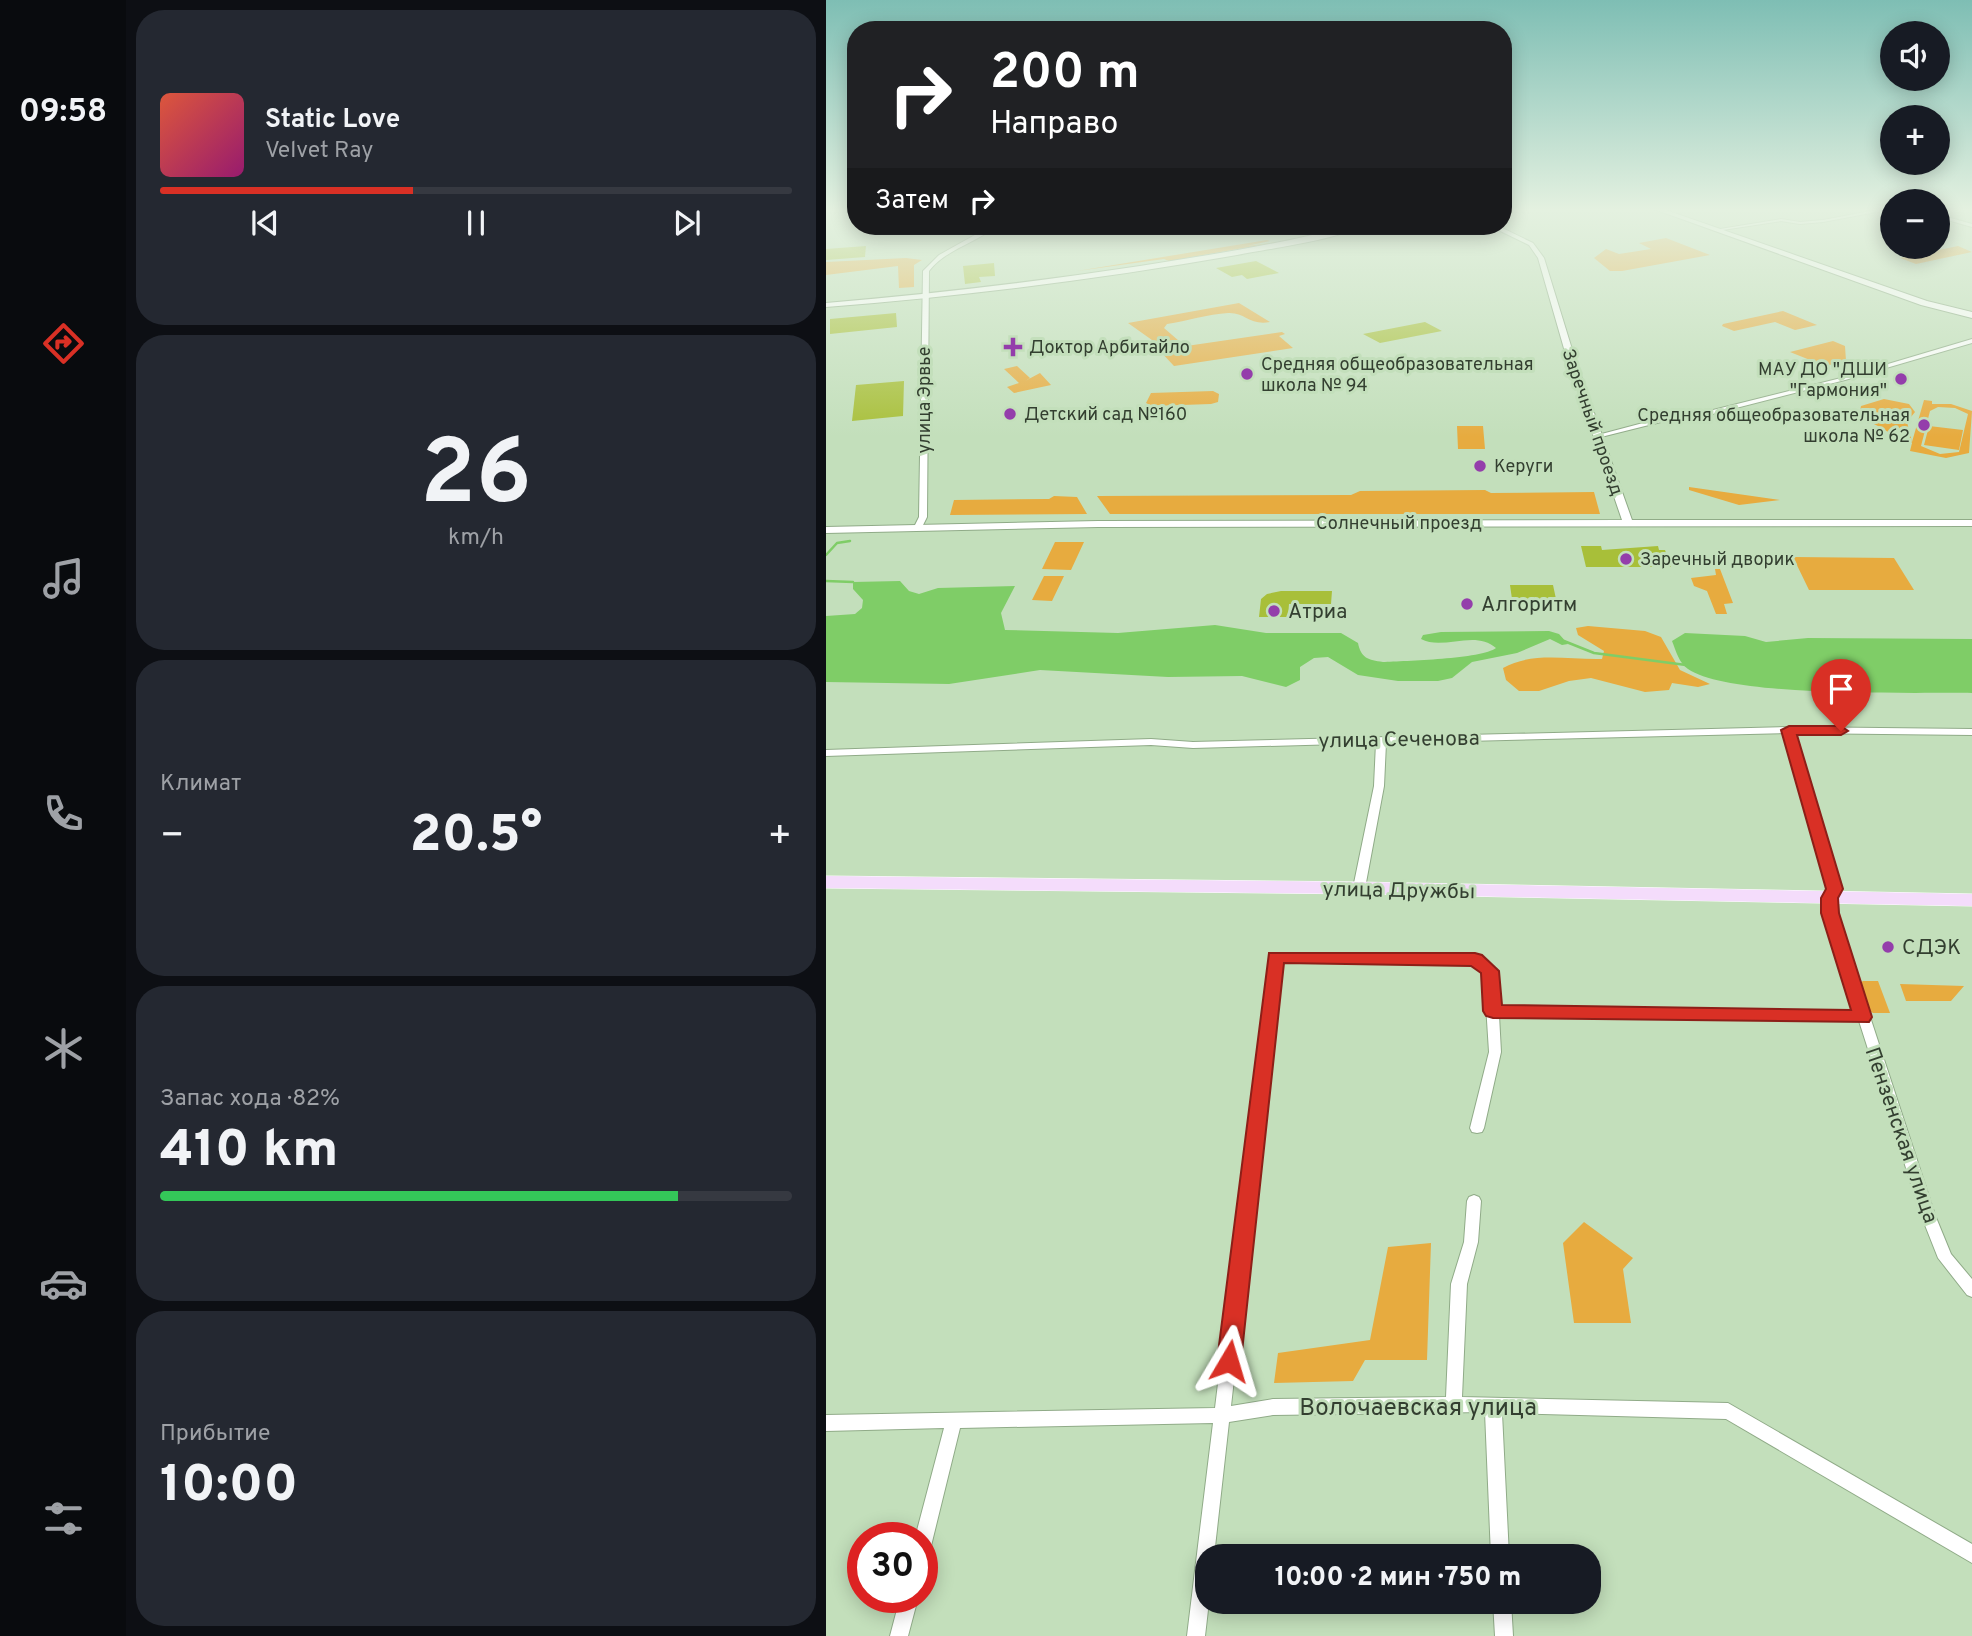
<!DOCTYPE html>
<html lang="ru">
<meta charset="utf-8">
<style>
:root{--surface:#171b24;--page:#242831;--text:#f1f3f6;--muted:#9ea1a6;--line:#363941;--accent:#d93025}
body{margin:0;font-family:Overpass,sans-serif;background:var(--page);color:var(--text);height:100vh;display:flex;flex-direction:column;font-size:26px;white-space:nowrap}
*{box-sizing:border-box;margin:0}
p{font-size:23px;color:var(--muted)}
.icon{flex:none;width:38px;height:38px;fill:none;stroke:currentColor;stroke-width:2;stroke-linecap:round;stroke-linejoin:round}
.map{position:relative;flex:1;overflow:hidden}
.side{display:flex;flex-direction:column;gap:10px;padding:10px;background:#0d0f14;width:700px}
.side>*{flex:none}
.hud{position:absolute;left:21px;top:21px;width:665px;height:214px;border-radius:28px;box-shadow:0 4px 18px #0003;background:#202124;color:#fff;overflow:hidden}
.controls{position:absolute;left:1054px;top:21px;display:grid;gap:14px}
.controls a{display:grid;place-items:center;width:70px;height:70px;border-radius:50%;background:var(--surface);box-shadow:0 4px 18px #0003;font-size:35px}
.speed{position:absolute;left:21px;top:1522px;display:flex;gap:14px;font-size:35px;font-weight:700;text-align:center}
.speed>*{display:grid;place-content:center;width:91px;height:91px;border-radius:50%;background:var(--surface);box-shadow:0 4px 18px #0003;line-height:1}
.speed .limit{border:10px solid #d22;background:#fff;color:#111}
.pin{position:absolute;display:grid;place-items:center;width:60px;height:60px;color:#fff;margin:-72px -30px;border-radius:50% 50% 50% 0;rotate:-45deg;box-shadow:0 0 7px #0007}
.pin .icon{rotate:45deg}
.me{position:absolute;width:77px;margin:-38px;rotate:7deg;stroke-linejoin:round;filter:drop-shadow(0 0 5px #0008)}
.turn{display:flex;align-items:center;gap:24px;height:147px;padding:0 28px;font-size:32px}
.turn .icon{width:91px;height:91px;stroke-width:2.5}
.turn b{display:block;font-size:49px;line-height:60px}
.then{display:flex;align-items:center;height:66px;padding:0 28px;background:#0003;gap:14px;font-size:26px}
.big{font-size:52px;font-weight:800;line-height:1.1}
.side .card{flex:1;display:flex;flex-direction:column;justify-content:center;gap:10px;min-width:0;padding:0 24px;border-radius:28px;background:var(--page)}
.side .dial{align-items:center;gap:0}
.dial b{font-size:91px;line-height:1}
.song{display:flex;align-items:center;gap:21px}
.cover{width:84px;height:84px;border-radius:10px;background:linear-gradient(135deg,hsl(10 70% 55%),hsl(320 70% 35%))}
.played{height:7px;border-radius:4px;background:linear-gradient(90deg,var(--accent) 40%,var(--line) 40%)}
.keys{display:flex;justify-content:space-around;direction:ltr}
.heat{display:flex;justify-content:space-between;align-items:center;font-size:38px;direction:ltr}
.charge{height:10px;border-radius:5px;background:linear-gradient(90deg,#34c759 82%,var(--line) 0)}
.trip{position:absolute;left:369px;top:1544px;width:406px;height:70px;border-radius:28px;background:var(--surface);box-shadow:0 4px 18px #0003;font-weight:800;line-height:70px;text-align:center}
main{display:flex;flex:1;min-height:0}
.tab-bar{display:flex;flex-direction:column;width:126px;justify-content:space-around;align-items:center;background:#090b0e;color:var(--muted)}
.tab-bar .icon{width:49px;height:49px}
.tab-bar .selected{color:var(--accent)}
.tab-bar b{font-size:32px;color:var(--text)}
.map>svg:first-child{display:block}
.green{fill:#e7ab3f;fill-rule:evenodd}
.water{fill:#7fcd67}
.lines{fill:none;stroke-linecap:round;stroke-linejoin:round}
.stream{stroke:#7fcd67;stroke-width:2.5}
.building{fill:#a8bf39}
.minor-casing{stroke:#90ab88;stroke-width:2}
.tertiary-casing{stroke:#90ab88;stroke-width:2}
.secondary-casing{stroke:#90ab88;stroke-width:2}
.primary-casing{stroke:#fff;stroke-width:1}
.minor{fill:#fff;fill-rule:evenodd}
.tertiary{fill:#fff;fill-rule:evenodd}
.secondary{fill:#fff;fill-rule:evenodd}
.primary{fill:#f4dcfb;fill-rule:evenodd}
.route{fill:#d93025;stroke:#8d1f18;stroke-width:2}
.poi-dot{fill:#943eab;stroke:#c3dfbb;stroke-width:2.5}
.labels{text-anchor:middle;stroke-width:6;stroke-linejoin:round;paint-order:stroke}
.far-poi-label{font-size:18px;fill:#333f30;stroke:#c3dfbb;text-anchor:start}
.far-street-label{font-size:18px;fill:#333f30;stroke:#c3dfbb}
.poi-label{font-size:21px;fill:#333f30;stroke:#c3dfbb;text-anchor:start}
.street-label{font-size:21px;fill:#333f30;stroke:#c3dfbb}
.near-street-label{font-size:24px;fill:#333f30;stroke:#c3dfbb}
</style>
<main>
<nav class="tab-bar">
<b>09:58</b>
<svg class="icon selected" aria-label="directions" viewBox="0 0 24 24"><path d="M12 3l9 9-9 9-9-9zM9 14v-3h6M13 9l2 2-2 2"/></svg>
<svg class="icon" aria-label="music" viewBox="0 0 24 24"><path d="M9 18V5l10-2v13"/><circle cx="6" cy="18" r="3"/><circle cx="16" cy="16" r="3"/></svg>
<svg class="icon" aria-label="phone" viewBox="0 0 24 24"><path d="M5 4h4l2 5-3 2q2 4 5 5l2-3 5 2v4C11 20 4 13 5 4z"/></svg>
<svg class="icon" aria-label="climate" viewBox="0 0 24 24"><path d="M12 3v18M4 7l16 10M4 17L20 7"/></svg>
<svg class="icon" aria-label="car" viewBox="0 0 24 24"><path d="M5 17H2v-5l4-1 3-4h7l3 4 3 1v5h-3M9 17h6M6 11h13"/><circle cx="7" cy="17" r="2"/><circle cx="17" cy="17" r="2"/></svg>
<svg class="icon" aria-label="filters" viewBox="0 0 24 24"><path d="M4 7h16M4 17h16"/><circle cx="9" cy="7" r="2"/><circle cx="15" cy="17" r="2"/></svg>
</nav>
<section class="side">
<div class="card">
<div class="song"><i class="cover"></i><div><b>Static Love</b><p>Velvet Ray</p></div></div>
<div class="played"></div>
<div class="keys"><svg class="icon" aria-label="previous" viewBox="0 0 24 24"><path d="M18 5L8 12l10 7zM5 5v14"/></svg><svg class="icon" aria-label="pause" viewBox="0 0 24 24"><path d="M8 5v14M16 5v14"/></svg><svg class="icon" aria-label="next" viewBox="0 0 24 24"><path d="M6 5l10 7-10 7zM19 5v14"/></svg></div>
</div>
<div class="card dial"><b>26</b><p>km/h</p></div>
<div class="card"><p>Климат</p>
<div class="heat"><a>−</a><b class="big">20.5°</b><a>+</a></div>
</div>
<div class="card"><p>Запас хода · 82%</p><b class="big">410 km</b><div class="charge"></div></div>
<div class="card"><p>Прибытие</p><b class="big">10:00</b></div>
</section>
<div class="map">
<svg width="1146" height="1636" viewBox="0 0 1146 1636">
<rect width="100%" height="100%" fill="#c3dfbb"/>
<path class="green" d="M840 238 884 255 796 271H784L768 258 780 249 793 254 825 249 813 243Z
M441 240 444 241 421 246 452 242 343 261 338 259 251 271Z
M1132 246 1146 252 1090 264 1074 258Z
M80 258 96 260 88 265V287L73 288 72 266 0 275V262Z
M413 303 444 322C424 326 419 312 402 313 382 314 361 321 341 324L338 328 353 341 333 345 302 323Z
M957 311 991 325 969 330 949 322 908 331 896 326 897 324Z
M456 332 459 334 453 336 467 348 348 366 333 350Z
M1007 341 1019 346 1020 361 999 366 964 352Z
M191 366 204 378 199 381 214 373 225 385 188 393 181 387 193 383 178 369Z
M387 391 393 394 392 402 385 404 326 406 320 403 325 393Z
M1058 399 1083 404 1089 412 1081 422 1086 442 1098 400 1106 401V404H1125L1146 411 1143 453 1120 458 1084 451 1086 443C1067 439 1051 420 1030 419 1016 419 1010 426 998 415L1034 411 1035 406ZM1112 407 1129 408 1142 414 1133 452 1114 454 1095 446 1104 411Z
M631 426H657L659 449H632Z
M1103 426 1137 430 1133 450 1098 445Z
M863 487 954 500 913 505 863 490Z
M659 490 665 493 768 492 774 514H284L271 496 525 495 534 491Z
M228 496 251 497 261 514 124 515 128 500 223 499Z
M229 542H258L245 570 216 569Z
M967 557 1068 558 1088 590H983Z
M889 569H894L907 603 898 604 901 614H890L881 591 868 586 865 578 890 575Z
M218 576H238L226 601 206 600Z
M762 626 819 631 835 637 854 670 884 684 872 687 846 683 843 690 819 692 765 678 743 681 713 691H693L680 680 677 668C707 651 742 660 776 659L778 651 752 635 750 628Z
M1037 981H1052L1064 1013H1047L1040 1009 1032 984Z
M1074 984 1138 986 1125 1001H1080Z
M758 1222 807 1258 797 1269 805 1323H748L737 1243Z
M605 1243 601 1360H539L527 1381 448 1383 452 1353 544 1340 562 1247Z"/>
<path class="water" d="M74 581 83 591 93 594 112 588 189 586 175 613 179 630 292 633 389 625 440 633H515L532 643C535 658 542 660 557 662 578 661 656 659 670 648 649 629 617 651 595 639L597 635 615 632 723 631 733 634 742 644 736 645 724 639 691 653 646 662 626 678 612 681H572L532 675 502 657 488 658 474 667V680L460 687 416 676 342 677 214 670 123 684 0 682V616L29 614 36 608 37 600 27 589V582Z
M859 633 919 636 940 642 982 638 1146 639V693C1088 692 904 698 862 669 853 663 850 651 846 641Z"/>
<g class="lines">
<path class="stream" d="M0 555 11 543 24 541
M0 581 27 582
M738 641 768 653 860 665"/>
</g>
<path class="building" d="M40 246 39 257 0 260V249Z
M430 261 453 273 421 279 416 275 406 277 390 268Z
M168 263 169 276 153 277 155 282 139 284 137 266Z
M70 313 71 327 4 334V319Z
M599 322 616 331 554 343 537 334Z
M78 381 77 416 26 421 30 385Z
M755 546H775L776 550 832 546 833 550H839L845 567H760Z
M684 585H727L730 599H686Z
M455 591H506L505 604H463L462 617H433L435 599 441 594Z"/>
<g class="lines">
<g class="minor-casing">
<path id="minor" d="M1050 210 1061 212H1050L997 222 974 224 955 221 890 231 888 230 955 219 974 222 997 220Z
M1111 214 1146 224V227L1111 217Z
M165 226H170C149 244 120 249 103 271L101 517 95 529H92L88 527 93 517 97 271 113 255Z
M1146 339V343L1019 380 871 418H851L771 438 768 436 851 414H871L1015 378Z
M963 727 1146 729V735L969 733 1014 889 1009 898 1010 913 1109 1215 1125 1254 1146 1279V1297L1141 1295 1112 1258 1095 1215 1033 1021 673 1015 675 1052 658 1128 656 1132 651 1133 646 1132 644 1128 663 1052 658 973 646 964 455 961 405 1406 447 1399 620 1397 625 1284 638 1242 641 1201 643 1197 648 1195 653 1197 655 1201 652 1242 641 1284 636 1397 902 1403 1146 1544V1563L900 1419 676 1413 683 1556H665L659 1412 447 1415 403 1422 388 1556H382V1601H383L379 1636H361L387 1423 134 1428 105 1546 102 1552 96 1555V1538H89L118 1428 0 1431V1415L389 1408 444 957 446 954 649 956 653 957 670 971 672 1007 1030 1012 998 913 997 898 1002 889 959 733 560 743 558 786 539 888 533 892 527 888 548 786 550 743 367 748 325 745 0 756V750L325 739 367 742Z
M74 1598H92L82 1636H64Z
M667 1601H685L687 1636H669Z"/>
</g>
<g class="tertiary-casing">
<path id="tertiary" d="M664 226H672L707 243 718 258 749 359 806 520H1146V526L272 527 0 533V527L272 521 796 520 741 359 712 258 703 245Z"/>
</g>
<g class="secondary-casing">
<path id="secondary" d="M825 208H834L1101 301 1146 312V318L1095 305Z
M524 226H535C509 240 442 249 411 255 275 279 138 296 0 307V303C105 294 209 282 314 266 384 255 455 244 524 226Z"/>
</g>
<g class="primary-casing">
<path id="primary" d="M0 876 533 882 1146 894V906L533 894 0 888Z"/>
</g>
<use href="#minor" class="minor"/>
<use href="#tertiary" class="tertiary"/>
<use href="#secondary" class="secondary"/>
<use href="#primary" class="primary"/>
</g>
<linearGradient id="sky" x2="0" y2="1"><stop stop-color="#7ebeb4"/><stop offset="0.48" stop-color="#e4f1e0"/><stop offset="1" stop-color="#e4f1e0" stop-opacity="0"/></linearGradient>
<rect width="1146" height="437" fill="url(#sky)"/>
<path class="route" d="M963 726H1015L1022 731 1015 735H971L1017 889 1012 898 1013 913 1046 1017 1043 1022 667 1018 660 1016 657 1011 655 973 645 966 458 963 415 1361 411 1369 403 1372 395 1369 391 1361 443 953H649L656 955 673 971 676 1005 1025 1010 995 913V898L1000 889 955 730Z"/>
<g class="poi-dot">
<path d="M183.5 336.5h7v7h7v7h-7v7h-7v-7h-7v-7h7z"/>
<circle cx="421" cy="374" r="7"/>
<circle cx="1075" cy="379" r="7"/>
<circle cx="184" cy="414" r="7"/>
<circle cx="1098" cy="425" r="7"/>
<circle cx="654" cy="466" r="7"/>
<circle cx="800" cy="559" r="7"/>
<circle cx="641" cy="604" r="7"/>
<circle cx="448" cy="611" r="7"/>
<circle cx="1062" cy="947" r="7"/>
</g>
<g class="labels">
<g class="far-poi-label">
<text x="203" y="353">Доктор Арбитайло</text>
<text x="435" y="370">Средняя общеобразовательная<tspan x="435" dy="21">школа № 94</tspan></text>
<text x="1061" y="375" text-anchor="end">МАУ ДО "ДШИ<tspan x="1061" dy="21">"Гармония"</tspan></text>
<text x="198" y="420">Детский сад №160</text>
<text x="1084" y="421" text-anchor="end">Средняя общеобразовательная<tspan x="1084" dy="21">школа № 62</tspan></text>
<text x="668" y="472">Керуги</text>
<text x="814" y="565">Заречный дворик</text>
</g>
<g class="far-street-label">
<text transform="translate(98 400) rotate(-90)" y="6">улица Эрвье</text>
<text transform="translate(767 422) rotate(71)" y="6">Заречный проезд</text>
<text x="573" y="529">Солнечный проезд</text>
</g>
<g class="poi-label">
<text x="655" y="611">Алгоритм</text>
<text x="462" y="618">Атриа</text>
<text x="1076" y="954">СДЭК</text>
</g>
<g class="street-label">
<text transform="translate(573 739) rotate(-1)" y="7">улица Сеченова</text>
<text transform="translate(573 890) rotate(1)" y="7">улица Дружбы</text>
<text transform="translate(1076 1135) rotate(71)" y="7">Пензенская улица</text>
</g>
<g class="near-street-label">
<text x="592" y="1415">Волочаевская улица</text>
</g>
</g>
</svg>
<div class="controls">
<a><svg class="icon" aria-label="sound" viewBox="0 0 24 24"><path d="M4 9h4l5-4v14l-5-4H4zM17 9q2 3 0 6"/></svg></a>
<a>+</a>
<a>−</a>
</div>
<div class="speed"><div class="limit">30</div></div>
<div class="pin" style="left:1015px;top:731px;background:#d93025"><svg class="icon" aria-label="arrive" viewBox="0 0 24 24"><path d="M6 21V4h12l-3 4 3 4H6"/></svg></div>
<svg class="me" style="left:403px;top:1361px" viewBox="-20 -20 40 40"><path d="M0-17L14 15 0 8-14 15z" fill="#d93025" stroke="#fff" stroke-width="4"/></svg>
<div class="trip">10:00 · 2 мин · 750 m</div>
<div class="hud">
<div class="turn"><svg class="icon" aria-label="right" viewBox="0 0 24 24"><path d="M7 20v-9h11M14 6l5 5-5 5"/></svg><div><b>200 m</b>Направо</div></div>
<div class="then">Затем<svg class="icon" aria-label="right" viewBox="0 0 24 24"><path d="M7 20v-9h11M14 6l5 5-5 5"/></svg></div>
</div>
</div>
</main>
